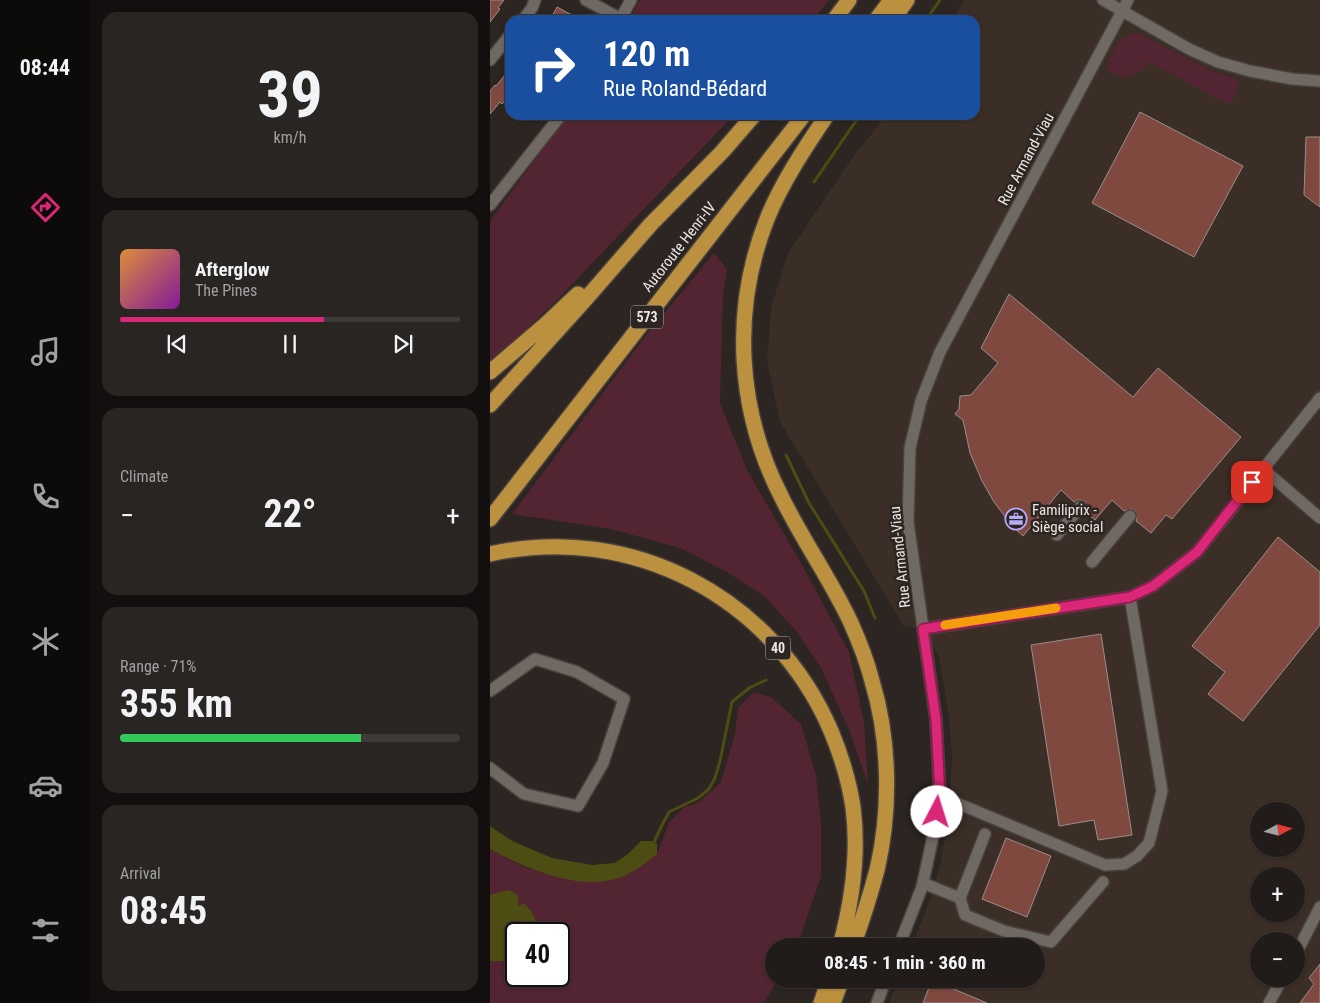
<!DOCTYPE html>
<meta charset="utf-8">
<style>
:root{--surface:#211c19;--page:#292522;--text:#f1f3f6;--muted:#a2a1a2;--line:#3e3a38;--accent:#db2777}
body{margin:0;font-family:"Roboto Condensed",sans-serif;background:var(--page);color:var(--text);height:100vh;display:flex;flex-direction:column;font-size:19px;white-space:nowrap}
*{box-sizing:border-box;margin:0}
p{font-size:16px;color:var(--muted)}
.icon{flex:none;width:28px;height:28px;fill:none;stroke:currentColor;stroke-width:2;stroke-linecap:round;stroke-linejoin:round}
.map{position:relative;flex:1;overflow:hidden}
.sheet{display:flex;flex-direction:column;gap:12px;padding:12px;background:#120f0e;width:400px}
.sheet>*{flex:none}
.hud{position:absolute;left:15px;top:15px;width:475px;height:105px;border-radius:15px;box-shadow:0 1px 4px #0004,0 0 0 1px var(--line);background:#1a4fa0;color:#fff;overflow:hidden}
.needle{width:32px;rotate:83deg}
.controls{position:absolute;left:760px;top:802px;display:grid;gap:10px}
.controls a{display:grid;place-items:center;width:55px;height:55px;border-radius:50%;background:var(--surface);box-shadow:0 1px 4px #0004,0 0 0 1px var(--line);font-size:25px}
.speed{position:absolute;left:15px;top:922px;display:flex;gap:10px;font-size:25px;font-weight:700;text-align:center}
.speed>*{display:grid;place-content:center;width:65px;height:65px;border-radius:50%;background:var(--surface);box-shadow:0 1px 4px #0004,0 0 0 1px var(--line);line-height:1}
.speed .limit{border:2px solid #111;border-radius:8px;background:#fff;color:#111}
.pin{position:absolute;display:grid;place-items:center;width:42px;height:42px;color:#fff;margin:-21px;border-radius:10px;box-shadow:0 2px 8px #0006}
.me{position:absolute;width:55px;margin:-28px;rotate:5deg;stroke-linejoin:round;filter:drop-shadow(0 0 4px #0008)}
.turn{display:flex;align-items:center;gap:18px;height:105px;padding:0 15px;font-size:22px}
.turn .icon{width:65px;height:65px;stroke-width:2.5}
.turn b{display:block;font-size:35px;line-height:42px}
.big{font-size:38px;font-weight:700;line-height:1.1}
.sheet .tile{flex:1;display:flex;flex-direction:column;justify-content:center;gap:8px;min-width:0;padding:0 18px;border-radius:15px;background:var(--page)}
.sheet .dial{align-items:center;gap:0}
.dial b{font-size:65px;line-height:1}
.song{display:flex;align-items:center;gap:15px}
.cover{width:60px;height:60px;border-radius:8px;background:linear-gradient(135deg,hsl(30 70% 55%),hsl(290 70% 35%))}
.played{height:5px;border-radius:2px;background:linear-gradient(90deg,var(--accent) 60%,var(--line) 60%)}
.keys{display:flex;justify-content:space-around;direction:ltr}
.heat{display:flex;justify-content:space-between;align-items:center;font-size:28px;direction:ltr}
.charge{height:8px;border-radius:4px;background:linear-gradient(90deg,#34c759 71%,var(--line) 0)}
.trip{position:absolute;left:275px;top:938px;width:280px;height:50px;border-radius:25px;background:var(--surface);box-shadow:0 1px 4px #0004,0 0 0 1px var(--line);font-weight:700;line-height:50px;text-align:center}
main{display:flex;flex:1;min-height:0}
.tabs{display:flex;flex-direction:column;width:90px;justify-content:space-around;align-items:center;background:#0d0b0a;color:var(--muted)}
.tabs .icon{width:35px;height:35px}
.tabs .current{color:var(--accent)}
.tabs b{font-size:22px;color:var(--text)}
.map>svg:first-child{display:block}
.built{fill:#3a2e26;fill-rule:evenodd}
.green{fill:#532431;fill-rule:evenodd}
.water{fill:#4d4c12}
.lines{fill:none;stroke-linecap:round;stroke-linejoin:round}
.stream{stroke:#4d4c12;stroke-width:3}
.building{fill:#7f4940;stroke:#998e8c}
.minor-casing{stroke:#48423e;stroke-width:14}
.highway-casing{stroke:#48423e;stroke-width:18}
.minor{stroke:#706863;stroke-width:11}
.highway{stroke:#bb9140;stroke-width:15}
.route-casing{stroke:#8e194d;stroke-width:12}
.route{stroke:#db2777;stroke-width:9}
.slow{stroke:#f59e0b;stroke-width:9}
.labels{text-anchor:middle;stroke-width:5;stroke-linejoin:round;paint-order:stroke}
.shield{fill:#2c2521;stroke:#b2aca9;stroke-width:1}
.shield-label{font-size:14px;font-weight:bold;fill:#ebe6e3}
.street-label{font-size:15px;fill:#ebe6e3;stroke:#2c2521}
.poi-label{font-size:15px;fill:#ebe6e3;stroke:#2c2521;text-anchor:start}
</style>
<main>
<nav class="tabs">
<b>08:44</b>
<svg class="icon current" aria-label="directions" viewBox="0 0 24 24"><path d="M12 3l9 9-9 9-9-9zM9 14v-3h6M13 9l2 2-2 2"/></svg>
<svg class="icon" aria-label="music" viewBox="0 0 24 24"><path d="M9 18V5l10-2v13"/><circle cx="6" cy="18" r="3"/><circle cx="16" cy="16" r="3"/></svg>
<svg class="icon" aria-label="phone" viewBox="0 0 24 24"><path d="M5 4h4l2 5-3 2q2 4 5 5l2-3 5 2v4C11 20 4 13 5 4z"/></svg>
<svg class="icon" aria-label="climate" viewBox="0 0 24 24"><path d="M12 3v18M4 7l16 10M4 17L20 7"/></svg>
<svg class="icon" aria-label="car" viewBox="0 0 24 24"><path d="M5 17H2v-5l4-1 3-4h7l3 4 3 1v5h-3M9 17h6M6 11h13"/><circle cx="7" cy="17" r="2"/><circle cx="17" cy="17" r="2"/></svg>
<svg class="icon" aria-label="filters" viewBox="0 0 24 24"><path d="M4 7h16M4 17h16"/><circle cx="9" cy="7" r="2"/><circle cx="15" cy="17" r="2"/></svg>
</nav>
<section class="sheet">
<div class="tile dial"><b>39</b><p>km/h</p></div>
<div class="tile">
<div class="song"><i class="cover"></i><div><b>Afterglow</b><p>The Pines</p></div></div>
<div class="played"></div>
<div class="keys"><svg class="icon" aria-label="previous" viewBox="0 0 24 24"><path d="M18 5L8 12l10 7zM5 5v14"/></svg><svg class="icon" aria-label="pause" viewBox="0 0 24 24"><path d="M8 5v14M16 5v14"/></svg><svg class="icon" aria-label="next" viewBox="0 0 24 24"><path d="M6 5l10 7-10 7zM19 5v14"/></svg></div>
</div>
<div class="tile"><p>Climate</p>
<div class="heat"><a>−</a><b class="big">22°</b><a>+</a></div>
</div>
<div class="tile"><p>Range · 71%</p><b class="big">355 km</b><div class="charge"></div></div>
<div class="tile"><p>Arrival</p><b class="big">08:45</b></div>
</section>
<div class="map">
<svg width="830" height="1003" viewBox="0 0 830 1003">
<rect width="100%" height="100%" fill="#2c2521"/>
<path class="built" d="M474 0H830V1003H399L409 979H546V946H422L441 897 451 862 458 819 462 758 459 717 449 657 433 629 414 626 290 422 277 361 281 308 298 253 361 160 396 115H485V20H462ZM769 811H806V849H769ZM769 876H806V914H769ZM769 941H806V979H769Z"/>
<path class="green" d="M150 0H339L323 20H139Z
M643 33 650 34 717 69 748 80V85L741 103 738 104 659 62 653 70 634 78 617 70 616 66C623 54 628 36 643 33Z
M78 115H244L66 301 0 364V221Z
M224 253 237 269 233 297 230 403 257 470 311 563 359 652 374 722 378 784 359 730 331 668 307 632 274 596 237 572 190 548 121 529 22 514 157 334Z
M264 692 281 697 311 724 326 775 331 824V877L307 946H284V979H288L274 1003H0V849L18 859 39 869 74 878 167 854 179 823 193 808 209 802 231 782 245 734 248 708ZM26 934H69V976H26Z"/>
<path class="water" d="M0 826 22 841 62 858 102 865 125 863 138 854 151 841H161L167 844V854C153 866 136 878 117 881 80 887 32 867 0 849Z
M18 890C28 894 29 895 28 906L34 903C44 913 46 920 50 934H26V973L25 967 19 961H0V895Z"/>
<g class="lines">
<path class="stream" d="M436 20 450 0
M324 182 370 115
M296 455 319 503 374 591 385 618
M164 842 172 825 179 812 208 798 219 789 225 778 230 761 242 702 259 688 276 680"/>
</g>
<path class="building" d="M0 0H14L8 8 10 9 0 22Z
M67 7 91 20H60Z
M20 69V95L12 104 10 102 0 114V91L5 85 6 86Z
M650 112 753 166 704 257 602 203Z
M816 137H830V207L814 195Z
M519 294 643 397 668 368 751 437 682 519 676 515 661 533 646 521 647 517 645 511 641 509 634 511 622 500 605 520 595 512 597 508 595 502 591 500H587L584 502 571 490 533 536 522 526 504 502 492 481 480 453 473 420 465 414 469 409 470 396 481 395 508 363 491 348Z
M788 537 830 572V625L753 721 718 694 735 672 702 646Z
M611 634 642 835 608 840 604 820 569 826 541 645Z
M516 838 561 856 537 917 492 899Z
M830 964V1003H810L824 984 819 978Z
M442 980 497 1003H433Z"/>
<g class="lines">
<g class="minor-casing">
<path id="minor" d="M96 0 131 19
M613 0 699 49 728 62 760 71 802 79 830 81
M33 20 42 8 45 0
M130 20 141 0
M0 60 20 35
M0 205 71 115
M773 469 830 518
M567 535 590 507
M602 562 640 516
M433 629 640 597 663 586 707 552 830 398
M0 691 45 659 87 672 134 699 113 763 88 806 34 794 0 768
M450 796 615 865 634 864 647 856 659 843 672 791 640 597
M433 883 470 898 495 834
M470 898 475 915 514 931 561 942 613 882
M409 946 432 887 442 841 450 796 446 720 418 522 420 448 431 401 450 352 638 0
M806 954 830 907
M387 1003 396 979
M779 1003 792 979"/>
</g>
<g class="highway-casing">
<path id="highway" d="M344 20 359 0
M386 20 401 0
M403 20 417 0
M337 115C315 148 292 182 277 219 241 310 247 411 292 498 313 541 341 580 361 623 369 641 377 661 382 681 400 740 401 810 387 870 380 896 372 921 363 946
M0 372 55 325 88 294
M0 405 94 301 161 224 232 152 264 115
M0 519 314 115
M0 554C142 522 284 598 341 731 351 755 359 781 363 807 369 853 362 902 350 946
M331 1003 339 979
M343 1003 352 979"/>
</g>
<use href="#minor" class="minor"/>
<use href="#highway" class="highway"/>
</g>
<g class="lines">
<g class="route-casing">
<path id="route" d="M447 812 450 796 446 720 433 629 640 597 663 586 707 552 762 482"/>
</g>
<use href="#route" class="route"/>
<path class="slow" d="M455 625 566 608"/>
</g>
<defs>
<g id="office-ring" transform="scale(1.125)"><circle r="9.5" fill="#2c2521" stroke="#b4acf9" stroke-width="1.5"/><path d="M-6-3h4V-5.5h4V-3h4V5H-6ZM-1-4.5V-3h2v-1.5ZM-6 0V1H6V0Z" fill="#b4acf9"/></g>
</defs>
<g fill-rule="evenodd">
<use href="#office-ring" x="526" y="519"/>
</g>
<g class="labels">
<g class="shield">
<rect x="141" y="305.5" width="32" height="23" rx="4"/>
<rect x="275.5" y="636.5" width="25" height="23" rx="4"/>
</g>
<g class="shield-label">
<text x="157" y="322">573</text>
<text x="288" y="653">40</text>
</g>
<g class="street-label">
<text transform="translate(536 159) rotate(-62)" y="5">Rue Armand-Viau</text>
<text transform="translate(189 247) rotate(-52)" y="5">Autoroute Henri-IV</text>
<text transform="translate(410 557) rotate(-96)" y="5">Rue Armand-Viau</text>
</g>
<g class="poi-label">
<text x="542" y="515">Familiprix -<tspan x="542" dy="17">Siège social</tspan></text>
</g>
</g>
</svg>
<div class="controls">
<a><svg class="needle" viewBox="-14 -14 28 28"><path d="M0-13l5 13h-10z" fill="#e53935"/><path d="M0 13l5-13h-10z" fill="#a2a1a2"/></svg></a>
<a>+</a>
<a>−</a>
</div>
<div class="speed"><div class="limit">40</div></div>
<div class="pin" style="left:762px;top:482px;background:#d93025"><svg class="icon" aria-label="arrive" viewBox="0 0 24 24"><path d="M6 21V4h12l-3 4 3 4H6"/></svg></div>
<svg class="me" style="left:447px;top:812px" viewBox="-20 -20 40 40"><circle r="19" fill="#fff"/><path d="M0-13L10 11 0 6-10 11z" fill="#db2777"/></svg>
<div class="trip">08:45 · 1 min · 360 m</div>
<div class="hud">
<div class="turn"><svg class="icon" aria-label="right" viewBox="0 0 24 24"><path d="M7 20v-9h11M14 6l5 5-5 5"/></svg><div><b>120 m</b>Rue Roland-Bédard</div></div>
</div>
</div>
</main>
